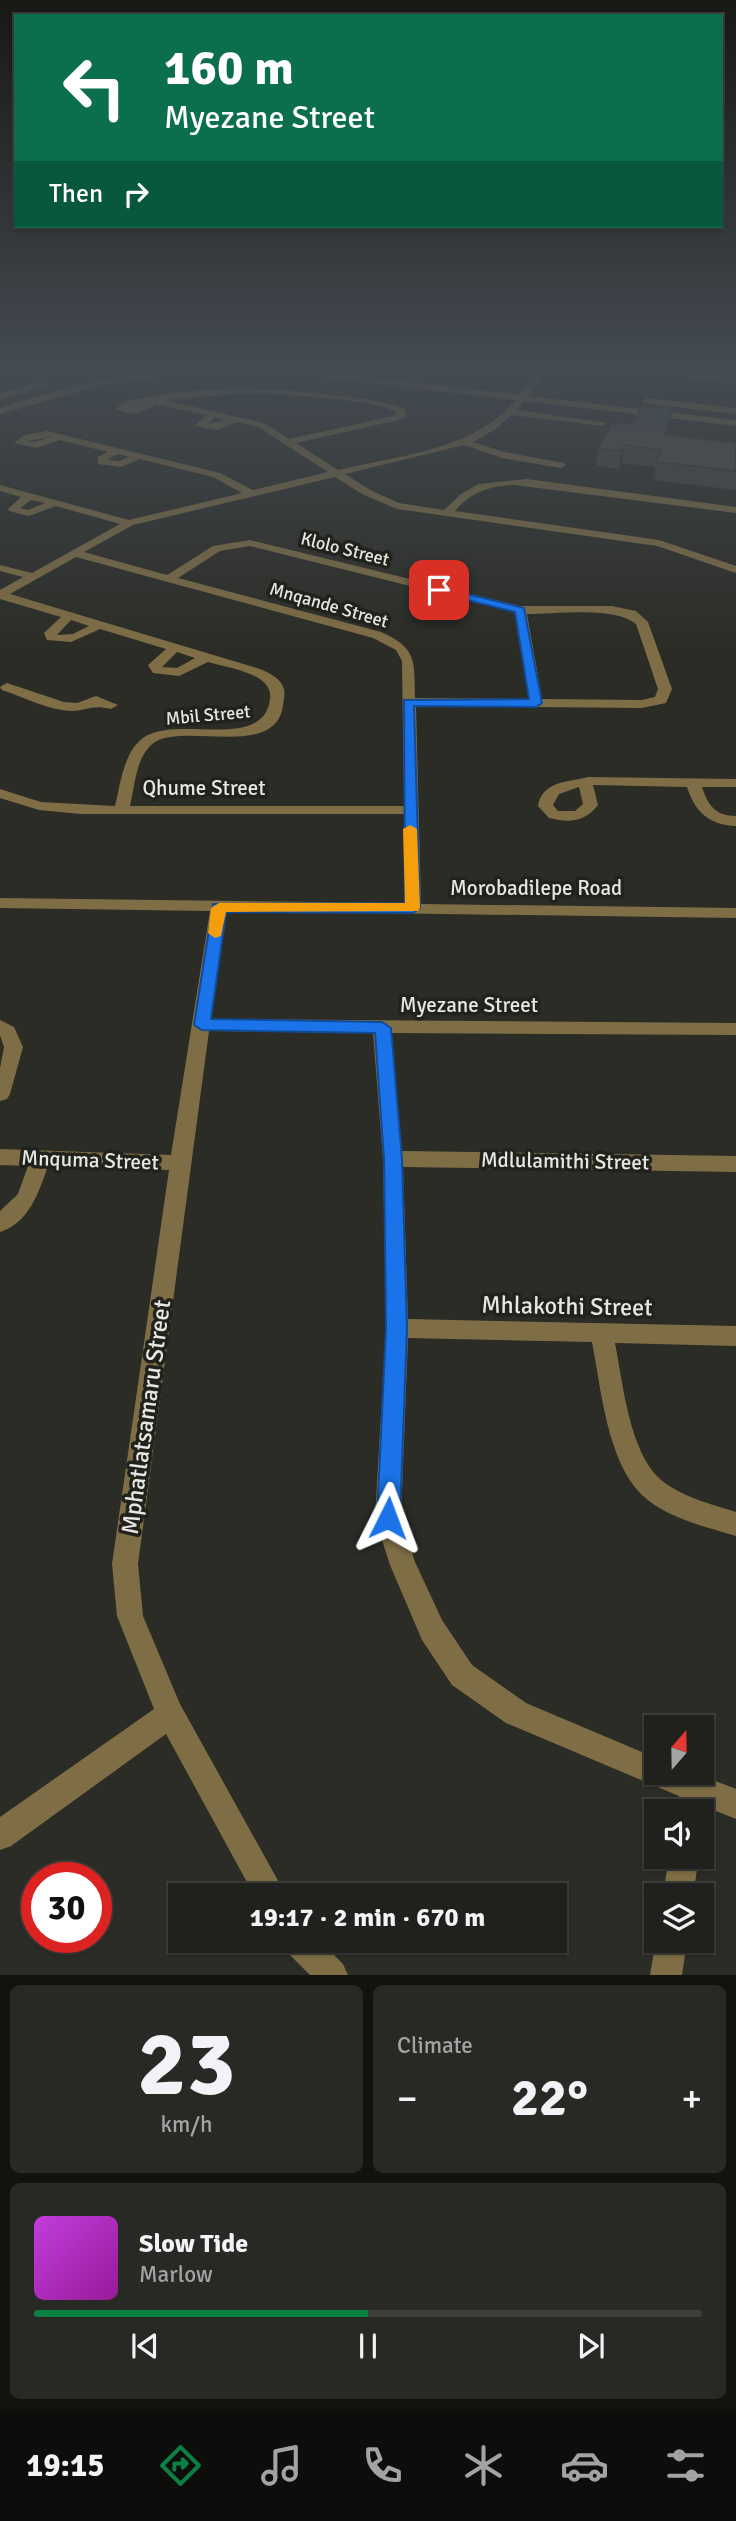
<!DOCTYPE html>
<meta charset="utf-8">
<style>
:root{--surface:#20211c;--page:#282925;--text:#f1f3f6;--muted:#a2a3a3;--line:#3d3e3b;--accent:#0b8043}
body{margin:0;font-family:Signika,sans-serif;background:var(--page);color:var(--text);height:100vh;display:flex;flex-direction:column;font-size:26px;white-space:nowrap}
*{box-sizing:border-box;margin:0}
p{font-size:23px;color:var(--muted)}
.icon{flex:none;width:38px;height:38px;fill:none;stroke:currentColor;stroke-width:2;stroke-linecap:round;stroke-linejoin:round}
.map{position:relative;height:1975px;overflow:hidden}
.drawer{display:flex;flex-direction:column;gap:10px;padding:10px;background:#12120f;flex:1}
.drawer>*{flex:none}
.hud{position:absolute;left:14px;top:14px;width:709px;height:214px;border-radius:0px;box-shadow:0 2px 5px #0004,0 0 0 2px var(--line);background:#0b6e4f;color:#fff;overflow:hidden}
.needle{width:46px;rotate:20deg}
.tools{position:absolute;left:644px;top:1715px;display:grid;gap:14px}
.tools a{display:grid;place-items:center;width:70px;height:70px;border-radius:0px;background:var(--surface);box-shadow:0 2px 5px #0004,0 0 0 2px var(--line);font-size:35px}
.speed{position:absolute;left:21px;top:1862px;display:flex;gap:14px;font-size:35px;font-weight:700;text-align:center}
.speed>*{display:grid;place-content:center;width:91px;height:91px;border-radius:50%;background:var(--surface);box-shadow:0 2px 5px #0004,0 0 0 2px var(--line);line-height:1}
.speed .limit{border:10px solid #d22;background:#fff;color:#111}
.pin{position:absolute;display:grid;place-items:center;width:60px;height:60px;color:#fff;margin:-30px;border-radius:14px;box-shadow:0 4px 10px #0006}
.me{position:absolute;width:77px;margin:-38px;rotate:3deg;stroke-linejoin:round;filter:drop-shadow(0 0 5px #0008)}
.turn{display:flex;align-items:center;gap:24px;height:147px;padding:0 35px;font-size:32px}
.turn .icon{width:91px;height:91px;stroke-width:2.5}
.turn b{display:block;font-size:49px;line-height:60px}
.then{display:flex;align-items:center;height:66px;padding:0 35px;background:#0003;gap:14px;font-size:26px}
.big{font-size:52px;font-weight:800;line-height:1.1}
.drawer .widget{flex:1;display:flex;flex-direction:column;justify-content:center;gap:10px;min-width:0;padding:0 24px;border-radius:10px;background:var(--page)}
.drawer .dial{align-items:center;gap:0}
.dial b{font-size:91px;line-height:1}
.song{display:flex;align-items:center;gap:21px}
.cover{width:84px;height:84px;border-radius:10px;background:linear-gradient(135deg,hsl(290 70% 55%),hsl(300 70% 35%))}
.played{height:7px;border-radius:4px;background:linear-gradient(90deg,var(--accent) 50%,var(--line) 50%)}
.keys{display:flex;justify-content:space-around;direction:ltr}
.heat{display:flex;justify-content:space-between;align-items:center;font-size:38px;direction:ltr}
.drawer .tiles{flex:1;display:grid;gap:10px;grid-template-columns:1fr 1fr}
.widget:last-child{grid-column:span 2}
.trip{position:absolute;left:168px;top:1883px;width:399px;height:70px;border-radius:0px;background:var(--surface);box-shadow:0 2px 5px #0004,0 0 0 2px var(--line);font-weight:800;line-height:70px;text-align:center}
.menu{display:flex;height:112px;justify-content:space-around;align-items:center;background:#0d0d0b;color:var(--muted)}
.menu .icon{width:49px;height:49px}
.menu .current{color:var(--accent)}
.menu b{font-size:32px;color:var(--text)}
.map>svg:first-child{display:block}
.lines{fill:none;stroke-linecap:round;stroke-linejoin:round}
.minor{fill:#7f6e45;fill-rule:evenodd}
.wall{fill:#424540}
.shaded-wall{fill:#363834}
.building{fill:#4d504b;stroke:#363834;stroke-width:2}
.route{fill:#1a73e8;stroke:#114b97;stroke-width:2}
.slow{fill:#f59e0b}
.labels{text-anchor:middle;stroke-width:7;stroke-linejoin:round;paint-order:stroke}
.far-street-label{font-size:18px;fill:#e6e6e2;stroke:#22221c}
.street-label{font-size:21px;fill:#e6e6e2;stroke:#22221c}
.near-street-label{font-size:24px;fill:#e6e6e2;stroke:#22221c}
</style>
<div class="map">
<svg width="736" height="1975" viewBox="0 0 736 1975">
<rect width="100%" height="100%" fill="#2b2c26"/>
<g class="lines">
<path class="minor" d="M166 371H205L99 386 0 414V408C54 390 109 377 166 371Z
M265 371 352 375 520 395 537 371H546L528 396 736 420V426L524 401 516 410 607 423 602 426 512 415 494 430 473 442 504 452 564 463 566 465 561 468 502 458 464 445 345 474 370 490 399 503 444 510 461 494 479 484 527 479 736 507V513L514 485C489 486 471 492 455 511L659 540 736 566V573L657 546 397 509 362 494 335 477 133 525 84 552 167 575 213 546 250 540 520 606H612L636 611 648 622 672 689 666 703 642 708 416 706 421 904 736 908V918L227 911 211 1019 736 1023V1035L391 1033 402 1151 736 1156V1172L403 1167 408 1319 736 1326V1346L615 1343C623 1383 629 1452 661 1480 682 1497 711 1504 736 1512V1536C706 1527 666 1518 642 1495 607 1461 601 1388 592 1342L408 1338 401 1518 415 1562 442 1620 472 1665 526 1703 656 1758V1773H695L736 1789V1819L706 1807 702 1821V1811H676L679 1796 506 1723 452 1685 422 1640 390 1565 375 1518 386 1328 383 1159 373 1033 209 1031 138 1564 143 1616 180 1704 286 1895H254L166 1734 11 1846 0 1850V1817L154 1709 117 1616 112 1564 169 1170 48 1166C39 1192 29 1223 0 1232V1211L18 1194 28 1166 0 1165V1149L171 1155 210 911 0 908V898L405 903 404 814H81L39 810 0 798V789L41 802 115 806C121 782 124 747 148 735 183 717 264 750 270 699 274 673 227 668 208 662L179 676 153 673 148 665 166 649 100 629 71 642 47 640 44 633 61 617 0 599V590L23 577 0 571V565L32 573 120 524 56 506 29 516 9 511 8 509 21 497 0 491V485L129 520 242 493 213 477 140 459 121 467 98 464V457L108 452 60 440 36 448 14 443 25 435 47 431 220 473 253 490 328 472 258 427 236 422 217 430 195 426 206 415 155 404 153 407 132 414 116 409C127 397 141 399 156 396 218 385 280 388 343 396 364 399 385 401 405 409L406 416 399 420 296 443 338 470C400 455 472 451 516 400ZM242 393C283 395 362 397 397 412L393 416 289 439 264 423 164 400ZM215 417 226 420 208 424ZM49 437 35 442 28 441ZM118 454 129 457 120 461 107 460ZM31 500 45 503 28 510 20 508ZM250 546 514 612 529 699 415 698C414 662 418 648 381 632L178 578 220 551ZM76 557 373 638 396 650 402 661 404 806H130C135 785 136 755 155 742 186 723 277 759 283 705 284 700 285 694 284 689 281 678 269 673 260 669L10 594ZM527 614C556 614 614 606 636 624L658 689 655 697 642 700 542 699ZM71 620 89 626 73 634 57 635ZM177 652 195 658 177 668 162 667Z
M639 371H670L736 378V384Z
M44 381 47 386 0 399V393Z
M646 398 736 408V414L643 403 642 401Z
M7 683 64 702 77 703 96 696 118 705 111 709C89 703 83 714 62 710 42 707 21 696 2 690L0 687Z
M588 777 736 779V787H702C708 805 715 816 736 816V826C709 825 695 812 687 787L593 785 598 805C585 822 570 823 549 818L538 806C542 781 568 782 588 777ZM579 787 583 804 575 811H558L553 805 559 794Z
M0 1020 14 1027 23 1047 10 1094 7 1099 0 1101V1068L4 1047 0 1035Z
M669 1857H699L693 1895H663Z
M656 1939V1941H687L682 1975H650Z
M282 1941H320L343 1964 348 1975H310L287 1952Z"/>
</g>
<path class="wall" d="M672 409 667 435 736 443V490L653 480 655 467 622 463 619 469 596 466 598 448Z"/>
<path class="shaded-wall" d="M672 409 669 427 663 453 665 435Z
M625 445 622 463 619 469 621 451Z"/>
<path class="building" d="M642 406 672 409 665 435 736 443V471L656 462 661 450 625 445 621 451 598 448 613 422 632 424Z"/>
<linearGradient id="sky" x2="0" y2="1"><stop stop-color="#181815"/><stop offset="0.57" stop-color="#444b52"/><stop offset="1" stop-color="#444b52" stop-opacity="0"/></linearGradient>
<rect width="736" height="648" fill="url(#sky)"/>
<path class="route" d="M439 587 524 608 542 703 536 707 414 706 420 908 413 913 226 912 211 1019 382 1022 391 1028 402 1159 407 1328 400 1518 396 1526 388 1529 380 1526 377 1518 386 1328 384 1159 375 1033 202 1030 194 1025 213 904 405 903 404 700 529 699 515 612 435 592 434 590Z"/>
<path class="slow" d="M410 825 417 829 420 908 418 911 226 912 221 936 215 938 208 933 211 908 219 903H405L403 829Z"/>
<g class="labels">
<g class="far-street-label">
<text transform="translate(345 549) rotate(14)" y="6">Klolo Street</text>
<text transform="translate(329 605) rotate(16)" y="6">Mnqande Street</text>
<text transform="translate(208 715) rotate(-5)" y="6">Mbil Street</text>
</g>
<g class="street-label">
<text x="204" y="795">Qhume Street</text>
<text x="536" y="895">Morobadilepe Road</text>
<text x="469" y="1012">Myezane Street</text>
<text transform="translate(90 1160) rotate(2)" y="7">Mnquma Street</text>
<text transform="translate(565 1161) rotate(1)" y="7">Mdlulamithi Street</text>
</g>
<g class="near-street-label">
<text transform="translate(567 1306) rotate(1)" y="8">Mhlakothi Street</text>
<text transform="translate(146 1417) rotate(-82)" y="8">Mphatlatsamaru Street</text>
</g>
</g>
</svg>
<div class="tools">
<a><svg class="needle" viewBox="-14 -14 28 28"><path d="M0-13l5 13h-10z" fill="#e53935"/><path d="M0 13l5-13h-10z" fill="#a2a3a3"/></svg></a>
<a><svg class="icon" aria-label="sound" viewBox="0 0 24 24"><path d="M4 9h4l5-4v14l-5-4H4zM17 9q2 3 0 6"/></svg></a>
<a><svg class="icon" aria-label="layers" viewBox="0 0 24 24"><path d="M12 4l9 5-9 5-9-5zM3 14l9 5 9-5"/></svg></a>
</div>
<div class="speed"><div class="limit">30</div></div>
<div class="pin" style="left:439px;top:590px;background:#d93025"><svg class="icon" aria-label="arrive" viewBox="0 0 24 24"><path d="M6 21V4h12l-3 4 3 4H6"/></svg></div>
<svg class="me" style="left:388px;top:1518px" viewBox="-20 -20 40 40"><path d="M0-17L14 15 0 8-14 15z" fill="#1a73e8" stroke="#fff" stroke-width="4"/></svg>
<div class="trip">19:17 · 2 min · 670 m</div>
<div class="hud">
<div class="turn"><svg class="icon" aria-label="left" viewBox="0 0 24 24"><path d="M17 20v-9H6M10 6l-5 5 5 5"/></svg><div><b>160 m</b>Myezane Street</div></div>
<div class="then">Then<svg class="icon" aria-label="right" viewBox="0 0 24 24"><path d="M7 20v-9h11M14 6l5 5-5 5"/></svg></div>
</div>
</div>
<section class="drawer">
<div class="tiles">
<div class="widget dial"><b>23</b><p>km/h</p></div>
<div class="widget"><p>Climate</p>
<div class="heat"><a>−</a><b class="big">22°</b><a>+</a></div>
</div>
<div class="widget">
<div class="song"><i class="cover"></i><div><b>Slow Tide</b><p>Marlow</p></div></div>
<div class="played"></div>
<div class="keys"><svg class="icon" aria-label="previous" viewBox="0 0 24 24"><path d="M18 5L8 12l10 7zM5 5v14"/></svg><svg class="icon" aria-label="pause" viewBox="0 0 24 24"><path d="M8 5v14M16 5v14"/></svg><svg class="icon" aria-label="next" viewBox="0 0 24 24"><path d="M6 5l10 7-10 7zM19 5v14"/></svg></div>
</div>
</div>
</section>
<nav class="menu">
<b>19:15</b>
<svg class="icon current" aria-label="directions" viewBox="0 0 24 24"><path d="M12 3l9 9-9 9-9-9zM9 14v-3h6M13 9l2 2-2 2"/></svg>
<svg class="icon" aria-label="music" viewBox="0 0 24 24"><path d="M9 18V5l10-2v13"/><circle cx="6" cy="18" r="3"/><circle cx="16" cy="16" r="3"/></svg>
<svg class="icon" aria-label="phone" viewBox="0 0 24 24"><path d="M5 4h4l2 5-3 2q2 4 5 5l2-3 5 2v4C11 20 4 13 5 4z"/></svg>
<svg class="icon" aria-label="climate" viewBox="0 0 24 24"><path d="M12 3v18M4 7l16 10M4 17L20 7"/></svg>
<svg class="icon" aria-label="car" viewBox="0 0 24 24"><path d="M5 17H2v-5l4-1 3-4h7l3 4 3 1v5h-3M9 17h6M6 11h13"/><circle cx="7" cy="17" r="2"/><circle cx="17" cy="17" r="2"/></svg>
<svg class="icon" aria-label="filters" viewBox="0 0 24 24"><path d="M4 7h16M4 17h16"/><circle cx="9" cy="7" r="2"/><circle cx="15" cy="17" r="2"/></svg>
</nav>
